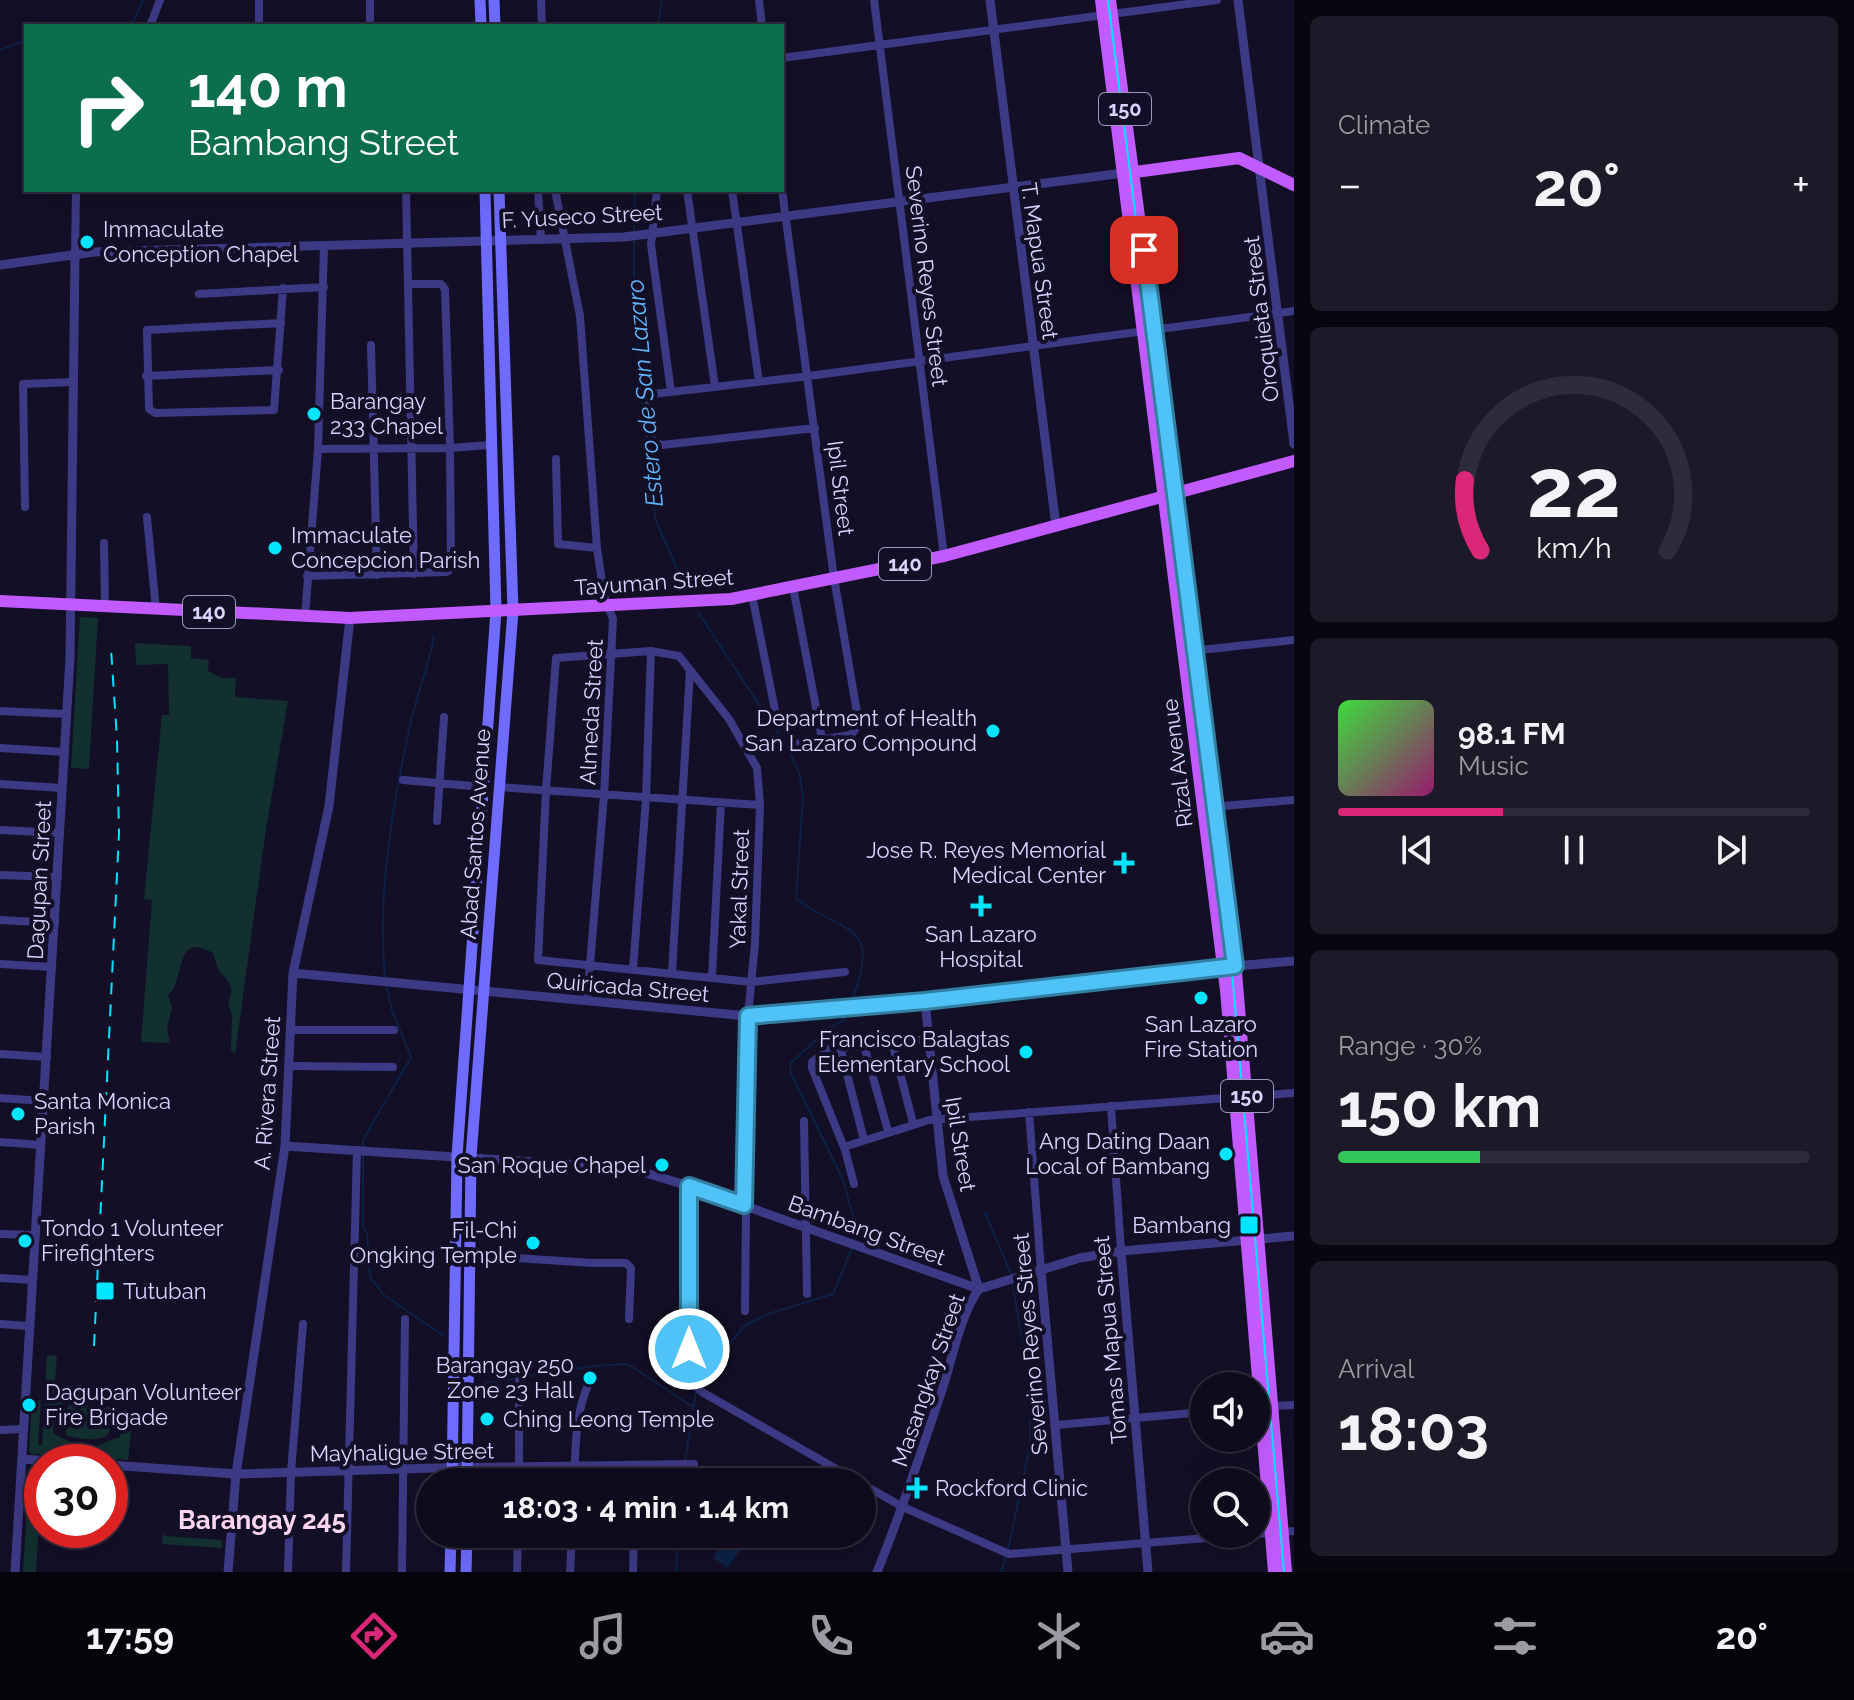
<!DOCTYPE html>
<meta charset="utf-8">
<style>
:root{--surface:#0e0b1c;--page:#1c1929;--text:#f1f3f6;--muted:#9b9ba3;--line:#2e2b3b;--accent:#db2777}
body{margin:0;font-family:Raleway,sans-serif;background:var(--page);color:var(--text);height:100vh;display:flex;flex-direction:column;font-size:30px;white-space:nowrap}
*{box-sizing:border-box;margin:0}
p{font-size:26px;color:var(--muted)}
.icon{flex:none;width:44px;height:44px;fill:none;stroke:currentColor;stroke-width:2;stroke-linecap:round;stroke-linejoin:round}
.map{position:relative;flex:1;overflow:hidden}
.details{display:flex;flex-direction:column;gap:16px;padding:16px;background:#08060f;width:560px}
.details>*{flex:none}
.guide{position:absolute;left:24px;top:24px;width:760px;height:168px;border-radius:0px;box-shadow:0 8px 32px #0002,0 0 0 2px var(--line);background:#0b6e4f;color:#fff;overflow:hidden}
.controls{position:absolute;left:1190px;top:1372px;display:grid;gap:16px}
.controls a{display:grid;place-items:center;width:80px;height:80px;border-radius:50%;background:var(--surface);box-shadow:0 8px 32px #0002,0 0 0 2px var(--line);font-size:40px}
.speed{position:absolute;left:24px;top:1444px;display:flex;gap:16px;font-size:40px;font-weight:700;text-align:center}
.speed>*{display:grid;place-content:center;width:104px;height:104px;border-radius:50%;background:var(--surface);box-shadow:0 8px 32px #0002,0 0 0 2px var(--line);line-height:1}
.speed .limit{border:12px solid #d22;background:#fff;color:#111}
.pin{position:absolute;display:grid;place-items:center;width:68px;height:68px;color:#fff;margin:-34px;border-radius:16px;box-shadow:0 4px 12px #0006}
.me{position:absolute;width:88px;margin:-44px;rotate:0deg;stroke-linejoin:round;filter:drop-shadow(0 0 6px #0008)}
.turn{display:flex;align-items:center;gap:28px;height:168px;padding:0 32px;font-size:36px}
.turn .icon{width:104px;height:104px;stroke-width:2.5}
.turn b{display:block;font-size:56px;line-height:68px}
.big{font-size:60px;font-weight:700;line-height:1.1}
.details .card{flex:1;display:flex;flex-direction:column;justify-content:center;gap:12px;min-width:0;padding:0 28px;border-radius:12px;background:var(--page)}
.details .dial{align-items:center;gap:0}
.dial svg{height:208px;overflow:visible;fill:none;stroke:var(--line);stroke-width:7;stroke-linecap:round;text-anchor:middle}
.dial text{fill:var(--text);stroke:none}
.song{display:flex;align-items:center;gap:24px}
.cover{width:96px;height:96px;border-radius:12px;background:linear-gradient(135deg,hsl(120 70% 55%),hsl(320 70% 35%))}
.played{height:8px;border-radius:4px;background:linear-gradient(90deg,var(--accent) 35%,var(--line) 35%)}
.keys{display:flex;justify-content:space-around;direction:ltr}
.heat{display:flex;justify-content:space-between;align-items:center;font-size:44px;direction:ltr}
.charge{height:12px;border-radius:6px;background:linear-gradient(90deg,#34c759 30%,var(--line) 0)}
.trip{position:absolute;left:416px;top:1468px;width:460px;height:80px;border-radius:40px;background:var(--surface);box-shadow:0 8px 32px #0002,0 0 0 2px var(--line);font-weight:700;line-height:80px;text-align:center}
.menu{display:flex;height:128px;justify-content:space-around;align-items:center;background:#06040b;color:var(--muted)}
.menu .icon{width:56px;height:56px}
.menu .selected{color:var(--accent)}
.menu b{font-size:36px;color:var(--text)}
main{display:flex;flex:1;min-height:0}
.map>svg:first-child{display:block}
.green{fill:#12302f}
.water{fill:#0c2248}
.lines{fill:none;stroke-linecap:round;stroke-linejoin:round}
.stream{stroke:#0c2248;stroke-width:2}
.minor{stroke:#3d3a85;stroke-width:8}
.tertiary{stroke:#3d3a85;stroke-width:9}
.secondary{stroke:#6f6bff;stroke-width:11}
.primary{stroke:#c25bff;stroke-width:12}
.tram{stroke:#00e5ff;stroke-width:2}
.rail{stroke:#00e5ff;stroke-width:2;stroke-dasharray:12 10;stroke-linecap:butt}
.route-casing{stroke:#337fa1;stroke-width:20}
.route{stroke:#4fc3f7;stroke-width:14}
.poi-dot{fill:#00e5ff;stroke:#130f26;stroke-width:3}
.labels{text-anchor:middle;stroke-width:8;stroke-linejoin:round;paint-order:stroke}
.shield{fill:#130f26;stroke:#9e99be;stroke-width:2}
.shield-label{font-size:20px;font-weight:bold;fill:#d9d4ff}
.street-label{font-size:22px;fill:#d9d4ff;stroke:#130f26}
.poi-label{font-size:22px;fill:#d9d4ff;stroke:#130f26;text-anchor:start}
.water-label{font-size:24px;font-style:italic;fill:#62b6ff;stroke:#130f26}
.quarter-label{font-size:26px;font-weight:bold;fill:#ffd6f0;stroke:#130f26}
</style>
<main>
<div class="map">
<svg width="1294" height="1572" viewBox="0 0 1294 1572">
<rect width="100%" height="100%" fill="#130f26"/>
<path class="green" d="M80 617 98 618 89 769 71 768Z
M135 643 191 646V658L209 660 208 671 222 678H236L235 697 288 701 266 829 235 1054 231 1051 232 1015 228 1003C235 987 231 985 221 973 217 968 215 959 213 953 173 930 186 981 168 995L172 1008 167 1027 170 1043 141 1042 152 900 144 899 162 715H169L168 664 136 665Z
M47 1355 57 1356 54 1394 82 1396 65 1397 61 1406 55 1407 53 1433 78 1446 79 1452 74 1456 32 1454 29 1451 32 1400H41L38 1445H42Z
M70 1403 109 1407C114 1431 111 1441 86 1439 78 1438 73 1438 66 1435L67 1409Z
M122 1410 133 1411 128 1460 96 1457 93 1453 95 1447C99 1445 116 1438 120 1437Z
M34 1471H42L36 1572H23L29 1475Z
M163 1532 165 1536 222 1540V1548L162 1544Z"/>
<path class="water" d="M728 1534H733L745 1542 728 1568 713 1558Z"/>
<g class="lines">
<path class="stream" d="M131 26 143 0
M658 26 662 0
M0 50 26 40
M634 233 635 190
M634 239V292L650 487 656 521 686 589
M698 612 787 747 799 772 803 796 796 899C848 936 882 922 851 1003
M385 978C377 898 392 808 409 730 415 698 429 668 434 635
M847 1013 844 1020 826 1030 790 1064 791 1074 844 1182 853 1217V1242
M363 1149V1140L411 1057 392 1011 386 984
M363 1155V1227L367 1233 370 1277 384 1295 444 1336
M985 1213 1011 1274
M698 1382 745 1325 771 1313 833 1294 852 1248
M485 1383 594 1366 628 1364 693 1407
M685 1461 696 1392
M682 1482 683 1467
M1008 1550 1030 1445V1368L1021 1334 1012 1281
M676 1572 678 1534
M1001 1572 1006 1556"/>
<path class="minor" d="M259 0V26
M370 0V26
M541 0 542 26
M759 0 762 26
M874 0 944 556
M150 26 160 0
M782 58 1217 0
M406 190 414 574
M538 190 541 240
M555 190 580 316 597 548 604 596 613 619 604 795 587 1001
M657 190 651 245 671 392
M687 190 715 387
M732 190 759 382
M782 190 834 578 859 724 851 735 799 743
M75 255 76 190
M199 294 324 287
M281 323 147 330 149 409 155 413 274 410 283 288
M371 345 377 575
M146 376 279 370
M815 428 662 445C657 443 653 443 651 437 646 426 647 402 653 394L809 376 1294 311
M318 449 450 448 490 445
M556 459 558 544 597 548
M25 507 23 384 74 382
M147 517 156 610
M104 543 105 607
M307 576 447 572 451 568 450 448 445 289 441 284H408
M793 587 822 739
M752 595 778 725
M305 617 318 449 324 246
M1191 651 1294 640
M0 711 66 714
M0 748 64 752
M403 780 483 787
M0 784 62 788
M498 787 760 805
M1211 807 1294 800
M437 821 444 717
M0 830 60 833
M0 875 58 877
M0 920 55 923
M0 964 52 967
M633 970 646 798 651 651
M672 973 690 670
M712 977 721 803
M290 1030H394
M892 1042 913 1123
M864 1045 888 1131
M840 1047 864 1140
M0 1054 47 1057
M289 1066 393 1067
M0 1098 44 1101
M1111 1106 1121 1251
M1029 1112 1041 1270
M804 1121 807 1294
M0 1142 41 1145
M844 1147 929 1120 1294 1093
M854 1184 845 1150 812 1068V1062L830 1049 928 1039
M689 1186 691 1382 702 1392 859 1482
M0 1234 35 1235
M470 1255 592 1263H626L631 1268 629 1319
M0 1278 32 1280
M745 1311 748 1016 755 943 760 805 757 768 729 719 679 656 651 651 556 658 546 790 538 960 751 982 845 972
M0 1324 29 1326
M1271 1406 1294 1405
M1056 1425 1204 1412
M0 1430 22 1429
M467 1467 694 1464
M519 1482V1381
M574 1482C576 1447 574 1416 589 1383
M635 1482V1465
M862 1484 903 1507 1009 1554 1294 1531
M288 1572 291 1472 303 1324
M346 1572 357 1150
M402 1572 405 1319
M517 1572 518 1534
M570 1572 572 1534
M633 1572 634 1534"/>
<path class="tertiary" d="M990 0 1056 526
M1238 0 1294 444
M0 265 94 252 624 237 1124 173
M1235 966 1294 961
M293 973 748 1016 925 1001 1223 967
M925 1001 943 1176 979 1289
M285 1146 629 1168 689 1186 979 1289 1080 1258 1121 1251 1294 1236
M1121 1251 1148 1572
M1041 1270 1068 1572
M23 1459 61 1462
M110 1465 236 1474 467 1467
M15 1572 70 658 75 255
M228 1572 236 1474 285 1146 293 973 329 806 350 618
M877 1572C902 1511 922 1449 943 1387 953 1356 960 1316 979 1289"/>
<path class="secondary" d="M480 0 481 26
M494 0 495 26
M452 1482 457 1156 496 611 485 190
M467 1482 471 1157 513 611 499 190
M450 1572 451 1534
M466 1572 467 1534"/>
<path class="primary" d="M1101 0 1226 990 1274 1572
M1110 0 1176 493 1209 774 1236 972 1286 1572
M1128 173 1239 158 1294 185
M0 601 350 618 731 599 944 556 1294 461"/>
<path class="tram" d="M1108 0 1231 960 1284 1572"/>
<path class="rail" d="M94 1346 119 833 117 739 111 649"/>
</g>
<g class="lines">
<g class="route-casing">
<path id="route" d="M689 1349V1186L744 1205 748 1016 925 1001 1235 966 1144 250"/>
</g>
<use href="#route" class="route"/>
</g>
<g class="poi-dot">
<circle cx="87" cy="242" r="8"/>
<circle cx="314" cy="414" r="8"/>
<circle cx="275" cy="548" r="8"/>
<circle cx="993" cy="731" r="8"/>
<path d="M1120 851h8v8h8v8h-8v8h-8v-8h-8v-8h8z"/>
<path d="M977 894h8v8h8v8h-8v8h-8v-8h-8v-8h8z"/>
<circle cx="1201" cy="998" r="8"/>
<circle cx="1026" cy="1052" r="8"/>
<circle cx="18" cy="1114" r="8"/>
<circle cx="1226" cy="1154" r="8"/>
<circle cx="662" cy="1165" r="8"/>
<rect x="1239" y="1215" width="20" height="20" rx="4"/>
<circle cx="25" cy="1241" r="8"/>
<circle cx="533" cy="1243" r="8"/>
<rect x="95" y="1281" width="20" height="20" rx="4"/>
<circle cx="590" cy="1378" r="8"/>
<circle cx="29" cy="1405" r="8"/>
<circle cx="487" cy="1419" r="8"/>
<path d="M913 1476h8v8h8v8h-8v8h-8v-8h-8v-8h8z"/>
</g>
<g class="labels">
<g class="shield">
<rect x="1099" y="93" width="52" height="32" rx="6"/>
<rect x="879" y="548" width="52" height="32" rx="6"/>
<rect x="183" y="596" width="52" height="32" rx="6"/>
<rect x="1221" y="1080" width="52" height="32" rx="6"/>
</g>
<g class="shield-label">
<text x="1125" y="116">150</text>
<text x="905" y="571">140</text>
<text x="209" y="619">140</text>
<text x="1247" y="1103">150</text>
</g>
<g class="street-label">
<text transform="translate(582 216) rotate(-3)" y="8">F. Yuseco Street</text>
<text transform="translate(1040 261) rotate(82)" y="8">T. Mapua Street</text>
<text transform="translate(927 276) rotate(83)" y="8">Severino Reyes Street</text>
<text transform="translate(1261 319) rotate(-97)" y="8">Oroquieta Street</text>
<text transform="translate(841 488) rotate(83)" y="8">Ipil Street</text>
<text transform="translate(654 582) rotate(-4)" y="8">Tayuman Street</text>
<text transform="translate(591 712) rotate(-87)" y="8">Almeda Street</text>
<text transform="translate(1177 763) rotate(-97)" y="8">Rizal Avenue</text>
<text transform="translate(475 834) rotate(-86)" y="8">Abad Santos Avenue</text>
<text transform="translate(39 880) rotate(-87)" y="8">Dagupan Street</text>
<text transform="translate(739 889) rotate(-88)" y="8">Yakal Street</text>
<text transform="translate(628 987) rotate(5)" y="8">Quiricada Street</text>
<text transform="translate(267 1093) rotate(-86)" y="8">A. Rivera Street</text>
<text transform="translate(961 1144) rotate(81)" y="8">Ipil Street</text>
<text transform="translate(867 1230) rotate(20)" y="8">Bambang Street</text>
<text transform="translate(1110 1340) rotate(-95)" y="8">Tomas Mapua Street</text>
<text transform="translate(1030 1344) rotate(-95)" y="8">Severino Reyes Street</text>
<text transform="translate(928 1380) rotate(-71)" y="8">Masangkay Street</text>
<text transform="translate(402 1452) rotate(-1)" y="8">Mayhaligue Street</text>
</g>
<g class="poi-label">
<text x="103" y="237">Immaculate<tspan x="103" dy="25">Conception Chapel</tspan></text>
<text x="330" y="409">Barangay<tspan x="330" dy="25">233 Chapel</tspan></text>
<text x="291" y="543">Immaculate<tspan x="291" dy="25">Concepcion Parish</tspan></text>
<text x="977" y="726" text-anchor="end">Department of Health<tspan x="977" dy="25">San Lazaro Compound</tspan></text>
<text x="1106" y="858" text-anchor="end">Jose R. Reyes Memorial<tspan x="1106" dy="25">Medical Center</tspan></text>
<text x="981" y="942" text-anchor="middle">San Lazaro<tspan x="981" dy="25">Hospital</tspan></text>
<text x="1201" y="1032" text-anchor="middle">San Lazaro<tspan x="1201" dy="25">Fire Station</tspan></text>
<text x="1010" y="1047" text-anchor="end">Francisco Balagtas<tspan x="1010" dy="25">Elementary School</tspan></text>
<text x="34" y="1109">Santa Monica<tspan x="34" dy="25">Parish</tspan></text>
<text x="1210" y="1149" text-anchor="end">Ang Dating Daan<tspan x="1210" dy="25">Local of Bambang</tspan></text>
<text x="646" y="1173" text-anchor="end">San Roque Chapel</text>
<text x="1231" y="1233" text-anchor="end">Bambang</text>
<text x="41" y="1236">Tondo 1 Volunteer<tspan x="41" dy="25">Firefighters</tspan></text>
<text x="517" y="1238" text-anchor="end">Fil-Chi<tspan x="517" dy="25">Ongking Temple</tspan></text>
<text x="123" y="1299">Tutuban</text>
<text x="574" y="1373" text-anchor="end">Barangay 250<tspan x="574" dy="25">Zone 23 Hall</tspan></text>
<text x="45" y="1400">Dagupan Volunteer<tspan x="45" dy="25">Fire Brigade</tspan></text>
<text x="503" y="1427">Ching Leong Temple</text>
<text x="935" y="1496">Rockford Clinic</text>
</g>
<g class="water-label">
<text transform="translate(645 393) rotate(-95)" y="8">Estero de San Lazaro</text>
</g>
<g class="quarter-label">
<text x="262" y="1529">Barangay 245</text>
</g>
</g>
</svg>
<div class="controls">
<a><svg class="icon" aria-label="sound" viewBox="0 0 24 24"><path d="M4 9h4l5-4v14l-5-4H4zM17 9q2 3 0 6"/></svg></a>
<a><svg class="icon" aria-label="search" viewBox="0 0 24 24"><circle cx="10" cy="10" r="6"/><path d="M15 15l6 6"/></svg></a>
</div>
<div class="speed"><div class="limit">30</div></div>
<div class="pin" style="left:1144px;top:250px;background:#d93025"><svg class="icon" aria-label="arrive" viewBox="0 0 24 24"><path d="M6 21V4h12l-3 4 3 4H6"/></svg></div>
<svg class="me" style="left:689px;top:1349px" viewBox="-20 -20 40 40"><circle r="17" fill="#4fc3f7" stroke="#fff" stroke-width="3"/><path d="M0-11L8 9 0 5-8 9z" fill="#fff"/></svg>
<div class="trip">18:03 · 4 min · 1.4 km</div>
<div class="guide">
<div class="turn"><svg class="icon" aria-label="right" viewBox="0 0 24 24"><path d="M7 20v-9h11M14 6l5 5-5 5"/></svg><div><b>140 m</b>Bambang Street</div></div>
</div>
</div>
<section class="details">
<div class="card"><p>Climate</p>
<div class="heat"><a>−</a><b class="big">20°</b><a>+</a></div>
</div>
<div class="card dial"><svg viewBox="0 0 100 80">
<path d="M14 69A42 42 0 1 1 86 69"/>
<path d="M14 69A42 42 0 0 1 8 42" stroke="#db2777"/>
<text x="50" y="56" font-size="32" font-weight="700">22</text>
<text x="50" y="72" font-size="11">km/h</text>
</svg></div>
<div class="card">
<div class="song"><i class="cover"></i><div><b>98.1 FM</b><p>Music</p></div></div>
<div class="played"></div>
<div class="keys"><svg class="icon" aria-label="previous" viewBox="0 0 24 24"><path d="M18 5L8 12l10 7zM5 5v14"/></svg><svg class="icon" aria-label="pause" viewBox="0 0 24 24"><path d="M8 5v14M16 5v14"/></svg><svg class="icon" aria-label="next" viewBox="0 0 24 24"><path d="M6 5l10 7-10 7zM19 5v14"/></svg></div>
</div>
<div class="card"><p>Range · 30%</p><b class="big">150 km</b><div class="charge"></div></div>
<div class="card"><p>Arrival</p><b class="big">18:03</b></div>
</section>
</main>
<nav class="menu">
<b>17:59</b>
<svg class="icon selected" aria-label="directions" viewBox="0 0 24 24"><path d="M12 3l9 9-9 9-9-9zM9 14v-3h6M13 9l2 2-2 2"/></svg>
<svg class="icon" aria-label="music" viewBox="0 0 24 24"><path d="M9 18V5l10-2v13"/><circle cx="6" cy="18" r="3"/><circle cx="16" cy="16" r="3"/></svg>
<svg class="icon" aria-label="phone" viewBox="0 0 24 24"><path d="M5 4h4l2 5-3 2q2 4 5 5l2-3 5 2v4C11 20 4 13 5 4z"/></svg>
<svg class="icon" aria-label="climate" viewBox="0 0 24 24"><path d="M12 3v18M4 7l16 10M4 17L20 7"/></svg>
<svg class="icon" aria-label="car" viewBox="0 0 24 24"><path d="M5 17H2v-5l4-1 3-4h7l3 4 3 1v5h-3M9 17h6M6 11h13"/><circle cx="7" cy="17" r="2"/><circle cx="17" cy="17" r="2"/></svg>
<svg class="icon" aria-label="filters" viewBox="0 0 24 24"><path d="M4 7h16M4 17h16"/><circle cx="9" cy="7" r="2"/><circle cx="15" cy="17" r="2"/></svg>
<b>20°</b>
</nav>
